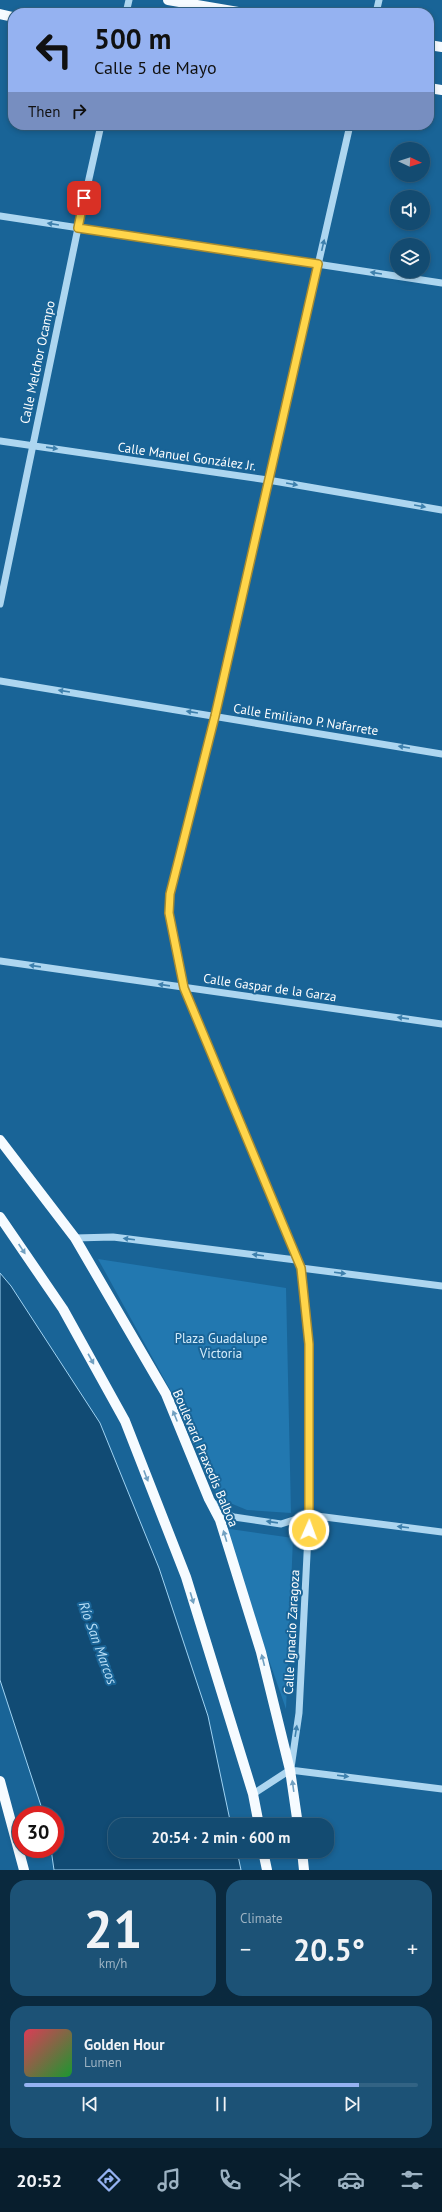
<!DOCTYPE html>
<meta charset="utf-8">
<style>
:root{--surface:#134b71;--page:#1c5276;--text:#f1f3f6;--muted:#9db3c3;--line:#326384;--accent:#95b2f1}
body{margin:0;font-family:"PT Sans",sans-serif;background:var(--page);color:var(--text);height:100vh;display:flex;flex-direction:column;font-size:15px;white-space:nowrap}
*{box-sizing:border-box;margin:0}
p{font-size:13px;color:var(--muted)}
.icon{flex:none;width:22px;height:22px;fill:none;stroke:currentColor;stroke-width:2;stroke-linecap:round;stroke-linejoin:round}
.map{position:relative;height:1870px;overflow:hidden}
.panel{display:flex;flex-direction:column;gap:10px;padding:10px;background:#0a293e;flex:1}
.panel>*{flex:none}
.banner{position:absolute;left:8px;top:8px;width:426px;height:122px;border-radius:16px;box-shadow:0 2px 6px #0003,0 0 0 1px var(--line);background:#95b2f1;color:#111;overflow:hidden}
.needle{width:26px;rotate:94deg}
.fabs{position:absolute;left:390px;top:142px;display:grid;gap:8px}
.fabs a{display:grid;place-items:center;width:40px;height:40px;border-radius:50%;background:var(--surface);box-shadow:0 2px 6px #0003,0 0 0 1px var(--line);font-size:20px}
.speed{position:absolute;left:12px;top:1806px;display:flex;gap:8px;font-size:20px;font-weight:700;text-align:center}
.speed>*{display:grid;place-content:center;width:52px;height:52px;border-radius:50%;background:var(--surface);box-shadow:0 2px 6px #0003,0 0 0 1px var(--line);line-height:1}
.speed .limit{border:6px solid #d22;background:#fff;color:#111}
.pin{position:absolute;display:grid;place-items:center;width:34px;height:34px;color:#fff;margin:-17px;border-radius:8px;box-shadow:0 2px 6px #0006}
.me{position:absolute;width:44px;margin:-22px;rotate:2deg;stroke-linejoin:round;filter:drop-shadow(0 0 3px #0008)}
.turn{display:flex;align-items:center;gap:14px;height:84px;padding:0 20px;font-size:18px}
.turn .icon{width:52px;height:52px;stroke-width:2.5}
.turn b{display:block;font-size:28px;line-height:34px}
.then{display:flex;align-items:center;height:38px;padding:0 20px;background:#0003;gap:8px;font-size:15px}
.big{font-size:30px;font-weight:600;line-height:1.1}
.panel .widget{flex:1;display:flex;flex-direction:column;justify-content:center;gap:6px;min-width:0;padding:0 14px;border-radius:16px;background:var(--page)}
.panel .dial{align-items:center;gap:0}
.dial b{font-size:52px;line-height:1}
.song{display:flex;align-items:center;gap:12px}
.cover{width:48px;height:48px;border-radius:6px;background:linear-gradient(135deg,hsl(350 70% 55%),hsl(130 70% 35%))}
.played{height:4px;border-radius:2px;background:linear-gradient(90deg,var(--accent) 85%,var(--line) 85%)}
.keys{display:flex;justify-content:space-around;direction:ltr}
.heat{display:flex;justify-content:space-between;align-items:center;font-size:22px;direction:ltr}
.panel .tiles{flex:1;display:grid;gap:10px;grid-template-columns:1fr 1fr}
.widget:last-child{grid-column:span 2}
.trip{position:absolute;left:108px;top:1818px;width:226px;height:40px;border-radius:16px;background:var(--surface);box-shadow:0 2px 6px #0003,0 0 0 1px var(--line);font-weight:600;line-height:40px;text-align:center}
.tabs{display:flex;height:64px;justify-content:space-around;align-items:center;background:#081e2d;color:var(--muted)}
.tabs .icon{width:28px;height:28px}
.tabs .selected{color:var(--accent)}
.tabs b{font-size:18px;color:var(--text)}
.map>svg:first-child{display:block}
.green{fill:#2278b0}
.water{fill:#114b74;stroke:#a0d3f3}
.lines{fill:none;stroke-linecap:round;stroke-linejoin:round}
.minor{stroke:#add6f0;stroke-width:7}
.major{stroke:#f6fbff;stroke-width:10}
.oneway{fill:#3e80ad}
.oneway2{fill:#71a0c1}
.route-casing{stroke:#a68a30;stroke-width:10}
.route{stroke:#ffd54a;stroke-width:7}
.labels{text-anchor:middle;stroke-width:4;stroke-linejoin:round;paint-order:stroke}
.street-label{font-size:13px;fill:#fff;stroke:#196497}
.park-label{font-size:13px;fill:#d4ecfb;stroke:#196497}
.water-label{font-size:14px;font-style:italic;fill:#b9dff7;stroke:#196497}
</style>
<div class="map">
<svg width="442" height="1870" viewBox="0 0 442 1870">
<rect width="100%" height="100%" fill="#196497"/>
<path class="green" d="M98 1259 286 1288 291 1513 247 1510 218 1498 178 1404Z
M223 1528 293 1538 286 1709Z"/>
<path class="water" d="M0 1273 11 1286 100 1423 159 1568 208 1716 231 1825H115V1851H237L241 1870H54L51 1849H55V1815H44L0 1680Z"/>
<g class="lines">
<path class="minor" d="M126 13 129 0
M376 13 379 0
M0 216 442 283
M0 441 268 480 442 510
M0 604 78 228 101 125
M0 681 442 754
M0 961 442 1024
M75 1238 113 1237 296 1260
M301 1268 442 1286
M212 1502 226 1514 234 1517 281 1524 309 1515 442 1532
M291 1768 299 1713 309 1515V1344L301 1268 184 987 169 913 170 894 215 716 350 125
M290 1770 442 1789
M253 1794 290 1770"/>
<path class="major" d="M168 0 244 13
M0 14 13 17
M429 45 442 47
M429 88 442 90
M0 1140 75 1238 166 1394 209 1499 220 1520 261 1652 290 1770 298 1825
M0 1217 63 1309 125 1421 186 1577 253 1794 259 1825
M0 1781 24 1870
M263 1851 267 1870
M302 1851 304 1870"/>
</g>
<defs><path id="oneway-solid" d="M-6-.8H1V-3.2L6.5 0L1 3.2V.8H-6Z"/></defs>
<g class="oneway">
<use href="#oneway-solid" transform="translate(53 224) rotate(-171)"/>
<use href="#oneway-solid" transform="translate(323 245) rotate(-77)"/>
<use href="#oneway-solid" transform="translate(376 273) rotate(-171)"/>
<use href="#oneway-solid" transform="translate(52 448) rotate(8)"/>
<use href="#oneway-solid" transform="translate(292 484) rotate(10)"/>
<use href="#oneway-solid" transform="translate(420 506) rotate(10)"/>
<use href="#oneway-solid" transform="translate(64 691) rotate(-171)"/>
<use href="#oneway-solid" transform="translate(192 712) rotate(-171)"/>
<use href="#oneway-solid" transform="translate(404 747) rotate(-171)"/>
<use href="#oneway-solid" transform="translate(35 966) rotate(-172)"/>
<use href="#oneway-solid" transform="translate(164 985) rotate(-172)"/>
<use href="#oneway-solid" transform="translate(403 1018) rotate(-172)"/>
<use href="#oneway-solid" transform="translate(129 1239) rotate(-173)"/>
<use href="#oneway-solid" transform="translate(258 1255) rotate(-173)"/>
<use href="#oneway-solid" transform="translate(340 1273) rotate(7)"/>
<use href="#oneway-solid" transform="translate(272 1522) rotate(-172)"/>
<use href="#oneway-solid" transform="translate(403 1527) rotate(-173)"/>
<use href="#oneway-solid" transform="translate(296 1731) rotate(-81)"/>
<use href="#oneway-solid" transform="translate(343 1776) rotate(7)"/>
</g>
<g class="oneway2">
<use href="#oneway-solid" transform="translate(22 1249) rotate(56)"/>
<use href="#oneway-solid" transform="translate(91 1359) rotate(61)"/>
<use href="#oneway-solid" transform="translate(175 1416) rotate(-112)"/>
<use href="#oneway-solid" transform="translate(146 1476) rotate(69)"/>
<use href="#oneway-solid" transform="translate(225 1536) rotate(-107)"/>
<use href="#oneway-solid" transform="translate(192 1598) rotate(73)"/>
<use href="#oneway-solid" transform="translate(263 1660) rotate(-104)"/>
<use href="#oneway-solid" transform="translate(293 1786) rotate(-98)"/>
</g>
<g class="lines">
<g class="route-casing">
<path id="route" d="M84 198 78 228 318 264 215 716 170 894 169 913 184 988 301 1268 309 1344V1530"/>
</g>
<use href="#route" class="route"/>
</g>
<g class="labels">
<g class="street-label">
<text transform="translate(37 362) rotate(-78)" y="5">Calle Melchor Ocampo</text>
<text transform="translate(187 456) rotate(8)" y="5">Calle Manuel González Jr.</text>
<text transform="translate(306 719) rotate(9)" y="5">Calle Emiliano P. Nafarrete</text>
<text transform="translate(270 987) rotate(8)" y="5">Calle Gaspar de la Garza</text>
<text transform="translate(206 1458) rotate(67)" y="5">Boulevard Praxedis Balboa</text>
<text transform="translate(291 1632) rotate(-87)" y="5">Calle Ignacio Zaragoza</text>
</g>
<g class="park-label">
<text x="221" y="1343">Plaza Guadalupe<tspan x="221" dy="15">Victoria</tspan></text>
</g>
<g class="water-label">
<text transform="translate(98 1643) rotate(70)" y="5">Río San Marcos</text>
</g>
</g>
</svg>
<div class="fabs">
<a><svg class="needle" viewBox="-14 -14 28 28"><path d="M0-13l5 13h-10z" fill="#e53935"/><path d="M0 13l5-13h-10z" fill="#9db3c3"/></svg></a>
<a><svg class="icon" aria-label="sound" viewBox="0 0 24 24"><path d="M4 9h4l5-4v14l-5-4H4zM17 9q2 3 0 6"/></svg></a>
<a><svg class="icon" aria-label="layers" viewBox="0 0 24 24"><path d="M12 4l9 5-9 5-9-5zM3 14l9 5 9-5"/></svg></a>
</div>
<div class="speed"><div class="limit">30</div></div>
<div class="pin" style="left:84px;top:198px;background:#d93025"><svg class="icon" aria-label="arrive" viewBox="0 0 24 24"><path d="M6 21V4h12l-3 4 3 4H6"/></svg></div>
<svg class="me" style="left:309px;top:1530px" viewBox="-20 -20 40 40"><circle r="17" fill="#ffd54a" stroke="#fff" stroke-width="3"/><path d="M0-11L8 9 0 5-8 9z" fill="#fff"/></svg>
<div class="trip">20:54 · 2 min · 600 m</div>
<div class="banner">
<div class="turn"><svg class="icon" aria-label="left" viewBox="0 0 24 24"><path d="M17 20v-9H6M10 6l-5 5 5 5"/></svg><div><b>500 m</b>Calle 5 de Mayo</div></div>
<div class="then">Then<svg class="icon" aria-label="right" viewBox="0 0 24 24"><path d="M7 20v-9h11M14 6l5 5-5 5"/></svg></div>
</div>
</div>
<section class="panel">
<div class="tiles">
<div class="widget dial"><b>21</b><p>km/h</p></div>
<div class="widget"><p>Climate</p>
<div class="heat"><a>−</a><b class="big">20.5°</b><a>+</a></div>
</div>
<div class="widget">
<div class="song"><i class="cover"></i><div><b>Golden Hour</b><p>Lumen</p></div></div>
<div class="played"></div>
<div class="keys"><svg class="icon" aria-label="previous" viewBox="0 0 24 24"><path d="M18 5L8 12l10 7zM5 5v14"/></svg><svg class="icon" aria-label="pause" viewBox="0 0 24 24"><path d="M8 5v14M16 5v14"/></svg><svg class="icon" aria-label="next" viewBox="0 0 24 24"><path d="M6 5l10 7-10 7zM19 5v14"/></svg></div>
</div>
</div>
</section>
<nav class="tabs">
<b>20:52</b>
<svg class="icon selected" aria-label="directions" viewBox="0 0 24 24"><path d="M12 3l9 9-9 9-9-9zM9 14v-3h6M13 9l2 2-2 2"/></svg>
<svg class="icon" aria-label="music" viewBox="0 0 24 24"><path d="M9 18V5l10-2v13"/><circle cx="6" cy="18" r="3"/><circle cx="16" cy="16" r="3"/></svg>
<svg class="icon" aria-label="phone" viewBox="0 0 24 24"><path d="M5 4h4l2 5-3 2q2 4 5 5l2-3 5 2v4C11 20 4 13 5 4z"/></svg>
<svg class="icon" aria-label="climate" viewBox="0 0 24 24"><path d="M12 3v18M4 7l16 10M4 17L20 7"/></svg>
<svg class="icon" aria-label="car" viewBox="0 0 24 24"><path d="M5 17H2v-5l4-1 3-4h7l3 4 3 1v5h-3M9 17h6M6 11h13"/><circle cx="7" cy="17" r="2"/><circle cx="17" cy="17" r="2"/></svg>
<svg class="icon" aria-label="filters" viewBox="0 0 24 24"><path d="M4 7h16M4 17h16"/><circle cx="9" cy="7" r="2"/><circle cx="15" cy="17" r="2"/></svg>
</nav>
